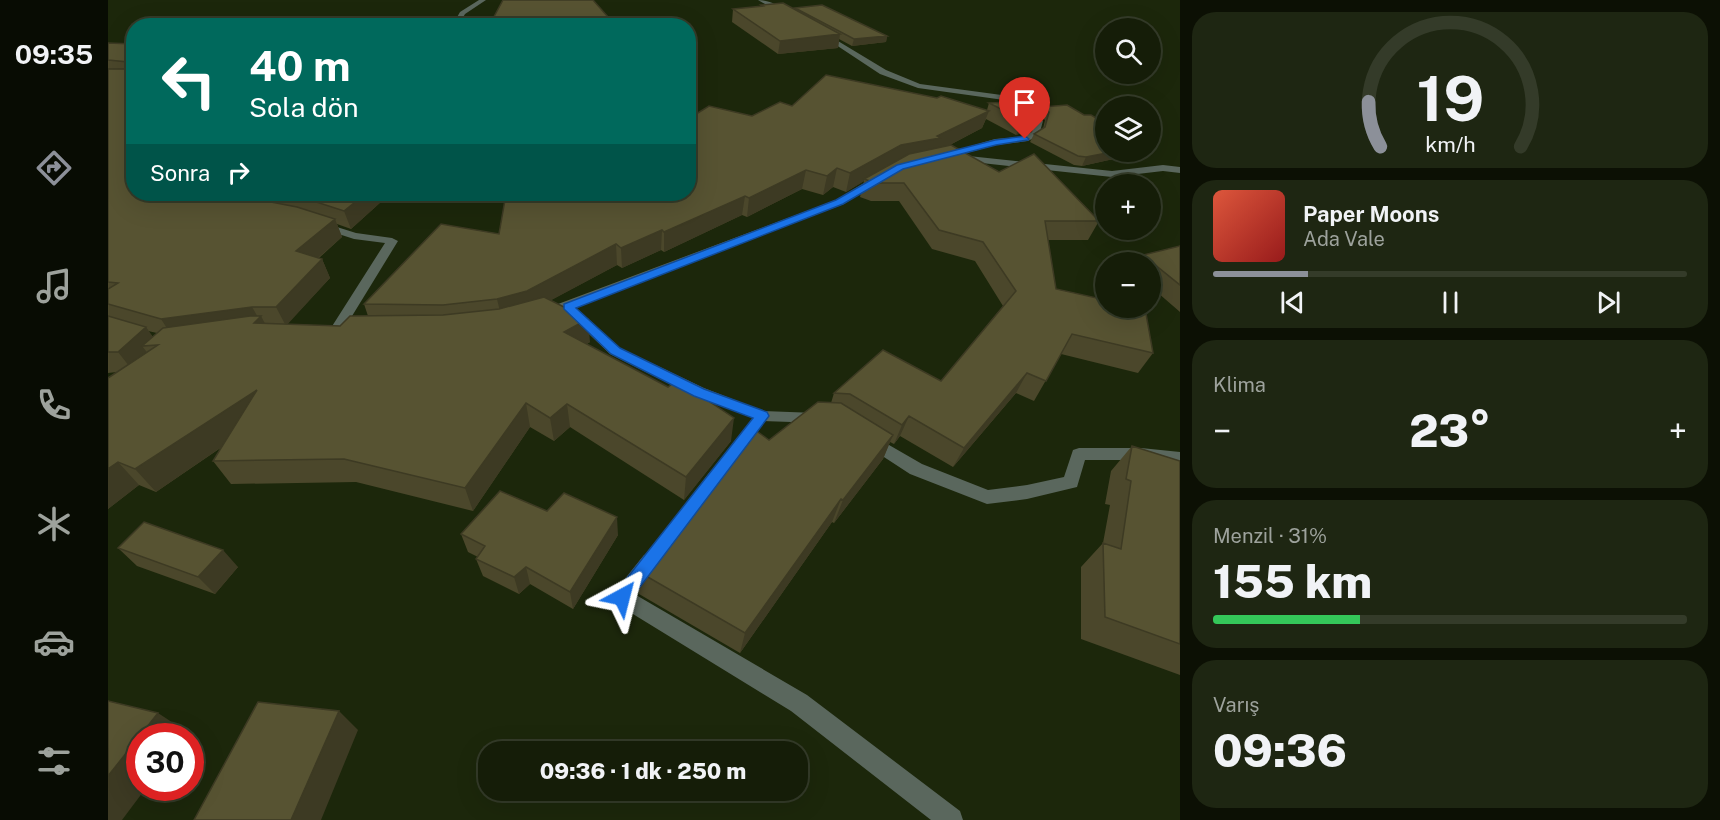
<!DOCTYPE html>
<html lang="tr">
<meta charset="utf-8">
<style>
:root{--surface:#151d08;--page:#1e2612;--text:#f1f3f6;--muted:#9da29c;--line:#343b29;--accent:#8c9099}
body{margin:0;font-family:"Public Sans",sans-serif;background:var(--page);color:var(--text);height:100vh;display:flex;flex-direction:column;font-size:22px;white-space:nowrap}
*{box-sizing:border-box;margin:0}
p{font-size:20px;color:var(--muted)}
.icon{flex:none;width:33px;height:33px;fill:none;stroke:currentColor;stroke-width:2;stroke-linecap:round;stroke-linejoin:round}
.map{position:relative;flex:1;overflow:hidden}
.drawer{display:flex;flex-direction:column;gap:12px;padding:12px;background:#0c1004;width:540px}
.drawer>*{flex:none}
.top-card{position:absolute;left:18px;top:18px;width:570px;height:183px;border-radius:24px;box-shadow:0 6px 24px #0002,0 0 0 2px var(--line);background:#00695c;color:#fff;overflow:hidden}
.tools{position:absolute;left:987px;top:18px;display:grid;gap:12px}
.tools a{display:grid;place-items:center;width:66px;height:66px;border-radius:50%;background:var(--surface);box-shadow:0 6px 24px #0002,0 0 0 2px var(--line);font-size:30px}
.speed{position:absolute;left:18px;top:723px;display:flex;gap:12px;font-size:30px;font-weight:700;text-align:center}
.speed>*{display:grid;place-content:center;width:78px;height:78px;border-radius:50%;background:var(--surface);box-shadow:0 6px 24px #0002,0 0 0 2px var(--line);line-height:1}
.speed .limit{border:9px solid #d22;background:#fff;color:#111}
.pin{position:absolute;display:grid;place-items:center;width:51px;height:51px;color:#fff;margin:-62px -26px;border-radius:50% 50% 50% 0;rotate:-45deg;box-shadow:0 0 6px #0007}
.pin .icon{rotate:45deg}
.me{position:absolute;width:66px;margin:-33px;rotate:38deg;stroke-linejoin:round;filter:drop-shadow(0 0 4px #0008)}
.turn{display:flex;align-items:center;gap:21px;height:126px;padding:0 24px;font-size:27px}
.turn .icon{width:78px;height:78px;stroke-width:2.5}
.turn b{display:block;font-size:42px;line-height:51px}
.then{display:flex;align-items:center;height:57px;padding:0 24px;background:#0003;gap:12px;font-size:22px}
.big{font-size:45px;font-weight:800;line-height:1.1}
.drawer .tile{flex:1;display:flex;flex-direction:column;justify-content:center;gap:9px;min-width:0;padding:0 21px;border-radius:24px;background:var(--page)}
.drawer .dial{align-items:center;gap:0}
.dial svg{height:156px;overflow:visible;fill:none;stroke:var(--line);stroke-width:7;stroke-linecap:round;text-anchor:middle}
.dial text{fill:var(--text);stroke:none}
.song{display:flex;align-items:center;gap:18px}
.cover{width:72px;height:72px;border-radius:9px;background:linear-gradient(135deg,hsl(10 70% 55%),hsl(0 70% 35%))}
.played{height:6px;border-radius:3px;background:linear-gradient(90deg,var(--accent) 20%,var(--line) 20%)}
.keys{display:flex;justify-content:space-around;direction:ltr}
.heat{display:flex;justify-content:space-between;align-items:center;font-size:33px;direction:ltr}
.charge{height:9px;border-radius:4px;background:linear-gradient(90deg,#34c759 31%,var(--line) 0)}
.trip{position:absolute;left:370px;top:741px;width:330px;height:60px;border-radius:24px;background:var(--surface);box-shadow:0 6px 24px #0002,0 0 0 2px var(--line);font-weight:800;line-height:60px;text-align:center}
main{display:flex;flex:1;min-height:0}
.tabs{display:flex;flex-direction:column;width:108px;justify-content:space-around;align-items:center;background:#080c03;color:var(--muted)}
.tabs .icon{width:42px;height:42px}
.tabs .selected{color:var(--accent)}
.tabs b{font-size:27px;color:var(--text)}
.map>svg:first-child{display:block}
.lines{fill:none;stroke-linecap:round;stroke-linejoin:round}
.minor{fill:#5a675d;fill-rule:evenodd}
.wall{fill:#4b472b;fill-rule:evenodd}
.shaded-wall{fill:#3d3a23}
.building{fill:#575332;stroke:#3d3a23;stroke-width:1.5}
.route{fill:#1a73e8;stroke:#114b97;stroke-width:1.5}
</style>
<main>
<nav class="tabs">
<b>09:35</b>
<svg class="icon selected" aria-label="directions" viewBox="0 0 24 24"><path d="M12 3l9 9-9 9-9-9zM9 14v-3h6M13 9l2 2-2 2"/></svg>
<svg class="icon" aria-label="music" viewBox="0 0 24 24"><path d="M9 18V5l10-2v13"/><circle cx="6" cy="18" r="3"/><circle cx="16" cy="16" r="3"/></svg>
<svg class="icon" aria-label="phone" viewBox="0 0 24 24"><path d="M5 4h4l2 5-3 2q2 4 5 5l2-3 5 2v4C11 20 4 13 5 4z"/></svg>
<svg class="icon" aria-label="climate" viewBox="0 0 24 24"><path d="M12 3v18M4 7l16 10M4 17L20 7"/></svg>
<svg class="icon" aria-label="car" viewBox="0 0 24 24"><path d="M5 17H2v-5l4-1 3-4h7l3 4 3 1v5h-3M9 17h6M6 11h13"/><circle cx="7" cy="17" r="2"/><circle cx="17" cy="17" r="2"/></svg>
<svg class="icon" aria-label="filters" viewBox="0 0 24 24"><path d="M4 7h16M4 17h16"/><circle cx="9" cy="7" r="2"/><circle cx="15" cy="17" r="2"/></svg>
</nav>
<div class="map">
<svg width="1072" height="820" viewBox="0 0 1072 820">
<rect width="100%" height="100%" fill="#1c270b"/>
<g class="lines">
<path class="minor" d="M371 0H378L357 14 350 26H344L352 12Z
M650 0C662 0 673 6 681 14L676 15Z
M715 32 778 70 812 84 901 96 935 121 931 135 920 141 888 145 851 155 1004 171 1055 165 1072 167V173L1055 171 1004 177 846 160 841 154 843 152 887 139 915 137 924 132 927 122 896 100 810 88 772 74 713 35Z
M771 174 776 177 774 179 736 204 466 307 512 348 596 388 655 411 708 413 713 415 716 419 713 423 654 421 586 396 502 354 460 314V310L439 317 433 313 434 310 728 200Z
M213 222 248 233 284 238 290 241 233 334 228 335 221 331 277 243 246 239 209 227 208 225Z
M762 434 814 464 880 490 919 485 956 477 965 450 971 448H1033L1072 452V464L1033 460H977L969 487 919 499 879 504 802 474 756 444 754 440 756 436Z
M607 471 613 473 615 478 613 483 575 533 569 535 563 533 560 528 563 523 601 473Z
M543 553 550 555 552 561 528 595 699 695 852 811 855 820H823L683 711 507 603 504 597 507 591 536 555Z"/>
</g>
<path class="wall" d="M653 5 686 9 687 8 779 36 778 42 744 46 731 39 730 48 670 54 624 22 625 9 653 7Z
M0 43 26 44V194L141 198 134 194H285L274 201 243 229 229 224 234 237 211 258 214 259 222 278 179 324 232 326 260 316 256 304 391 234 476 196 644 116 684 106 879 110 881 103 929 115 922 130 908 135 878 119 874 128 840 146 991 221 980 240H940L948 289 1045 353 1030 373 953 354 926 401 908 393 845 467 792 436 786 444 782 442 775 459 726 523 724 522 632 653 531 594V572L595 498 596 487 661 440 723 403 726 393 833 381 895 306 867 261 824 249 791 201H763L752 197 756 181 738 192 725 187 715 195 694 189 639 217 634 215 556 252 553 250 514 268 509 265 443 300 482 342 479 344 623 441 576 500 462 427 446 441 422 427 365 511 248 482 123 484 105 461 114 447 48 492 31 485 0 509V378L9 372 0 373ZM40 331 49 333 45 337Z
M934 107 998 152H1037L974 166 966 165 922 142 926 134 935 129 937 120 930 115Z
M1072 246V312L1042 286V262H1030L1035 255Z
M1024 446 1072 461V675L973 639V567L995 543 1002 505 997 504 1003 471Z
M439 511 510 535 465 609 422 584 411 594 375 576 368 559 370 557 360 552 353 534Z
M10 548 130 567 107 594 29 566Z"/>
<path class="shaded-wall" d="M732 34 730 48 670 54 672 41Z
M779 36 778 42 744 46 746 39Z
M881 111 874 128 828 152 756 179V181L738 192 742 173 793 145 829 136Z
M929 115 922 130 908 135 915 120Z
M1004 152H1037L974 166 978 157Z
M729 168 725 187 715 195 719 176Z
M698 170 694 189 639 217 641 198Z
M257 194H285L274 201 243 229 236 211Z
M637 196 634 215 556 252V232Z
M227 219 234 237 196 270 188 251Z
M554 230 553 250 514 268 513 248Z
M508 244 509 265 423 311 394 320 389 299Z
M214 259 222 278 178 326 168 307Z
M144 307 151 319 153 316 165 339H66L53 319Z
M480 319 482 342 459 355 456 332Z
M38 327 52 347 50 345 34 346 42 356 25 371 10 352Z
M919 373 908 393 845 467 856 448Z
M149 390 163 413 48 492 27 469Z
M418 403 422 427 365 511 357 488Z
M459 404 462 427 446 441 442 418Z
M801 416 792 436 786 444 794 425Z
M626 418 623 441 576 500 578 477Z
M785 435 775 459 726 523 735 500Z
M10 462 31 485 0 509V469Z
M733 499 724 522 632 653 637 633Z
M509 517 510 535 465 609 462 592Z
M115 550 130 567 107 594 90 577Z
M418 567 422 584 411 594 406 577Z
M231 711 250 730 213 820H183Z
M50 713 79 732 76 736H32V788H38L14 820H0V776Z"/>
<path class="building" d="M395 0H485L508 26H381Z
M675 3 732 34 672 41 625 9 655 6 653 5Z
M714 5 779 36 746 39 687 8Z
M0 43 26 44V194H132L137 197 189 207 227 219 188 251 214 259 168 307H144L53 319 0 304V289L10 283 0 282V69H18L20 62 0 60Z
M718 75 829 98 833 96 881 111 829 136 832 138 793 145 742 173 729 168 719 176 698 170 641 198 637 196 556 232 554 230 513 248 508 244 419 291 389 299 335 305 256 304 333 224 391 234 398 194H462L476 196 481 194H580V119L601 106 644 116 672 102 684 106Z
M921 101 931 107 929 115 915 120 881 103Z
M959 105 976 115H983L993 121H998V152H1004L978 157 970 156 926 134 937 127 941 112 934 107Z
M843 145 891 172 926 154 991 221H937L948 289 998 300V308H1037L1045 353 964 334 938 381 919 373 856 448 801 416 794 425 742 394 726 393 775 350 833 381 908 291 875 242 831 230 796 183H768L756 179 801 154Z
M174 194H257L236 211 196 198Z
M1072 246V285L1035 255Z
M436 297 480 319 456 332 560 387 569 380 626 418 578 477 459 404 442 418 418 403 357 488 236 459 105 461 149 390 27 469 10 462 0 469V378L50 345 34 346 55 328 142 316H153L146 323 232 326 242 316 335 315 391 309Z
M0 316 38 327 10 352H0Z
M710 402 733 403 785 435 735 500 733 499 637 633 531 572 560 534 602 491 596 487 643 427 661 440Z
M1024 446 1072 461V644L997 617 995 543 1013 549 1023 481 1018 479Z
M392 491 439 511 456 493 509 517 462 592 418 567 406 577 368 559 377 546 353 534Z
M36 522 115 550 90 577 10 548Z
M0 701 50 713 0 776Z
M150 702 231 711 183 820H86Z"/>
<path class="route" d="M917 136 921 139 920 140 888 145 795 169 735 204 468 308 512 348 596 389 659 412 661 416 520 603 514 606 508 603 505 597 508 592 645 418 586 396 503 354 456 309V304L728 200 789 165 887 140Z"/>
</svg>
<div class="tools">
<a><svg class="icon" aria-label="search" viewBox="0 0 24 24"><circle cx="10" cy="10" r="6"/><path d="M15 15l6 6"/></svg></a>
<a><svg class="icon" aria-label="layers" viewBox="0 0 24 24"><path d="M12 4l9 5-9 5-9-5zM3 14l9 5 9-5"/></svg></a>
<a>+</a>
<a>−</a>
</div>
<div class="speed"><div class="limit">30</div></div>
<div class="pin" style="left:917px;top:139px;background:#d93025"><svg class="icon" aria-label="arrive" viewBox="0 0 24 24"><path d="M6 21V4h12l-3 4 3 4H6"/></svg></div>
<svg class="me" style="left:514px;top:597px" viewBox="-20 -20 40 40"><path d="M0-17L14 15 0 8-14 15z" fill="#1a73e8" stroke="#fff" stroke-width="4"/></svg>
<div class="trip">09:36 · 1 dk · 250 m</div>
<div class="top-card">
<div class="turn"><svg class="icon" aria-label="left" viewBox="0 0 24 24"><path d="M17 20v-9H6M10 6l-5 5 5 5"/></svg><div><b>40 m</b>Sola dön</div></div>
<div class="then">Sonra<svg class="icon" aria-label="right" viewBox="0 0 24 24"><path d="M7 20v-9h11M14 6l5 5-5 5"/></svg></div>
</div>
</div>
<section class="drawer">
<div class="tile dial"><svg viewBox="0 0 100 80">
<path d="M14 69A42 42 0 1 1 86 69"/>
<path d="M14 69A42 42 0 0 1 8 46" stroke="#8c9099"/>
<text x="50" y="56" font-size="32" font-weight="700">19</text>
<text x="50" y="72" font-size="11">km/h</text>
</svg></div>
<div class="tile">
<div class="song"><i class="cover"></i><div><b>Paper Moons</b><p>Ada Vale</p></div></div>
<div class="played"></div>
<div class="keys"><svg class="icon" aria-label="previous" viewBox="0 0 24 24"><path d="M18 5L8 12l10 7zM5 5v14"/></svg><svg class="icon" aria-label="pause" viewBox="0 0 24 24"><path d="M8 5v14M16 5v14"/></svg><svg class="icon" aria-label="next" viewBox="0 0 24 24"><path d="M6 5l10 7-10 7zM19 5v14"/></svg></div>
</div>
<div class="tile"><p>Klima</p>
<div class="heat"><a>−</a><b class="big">23°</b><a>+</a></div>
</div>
<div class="tile"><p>Menzil · 31%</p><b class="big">155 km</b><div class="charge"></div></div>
<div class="tile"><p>Varış</p><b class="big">09:36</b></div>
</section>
</main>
